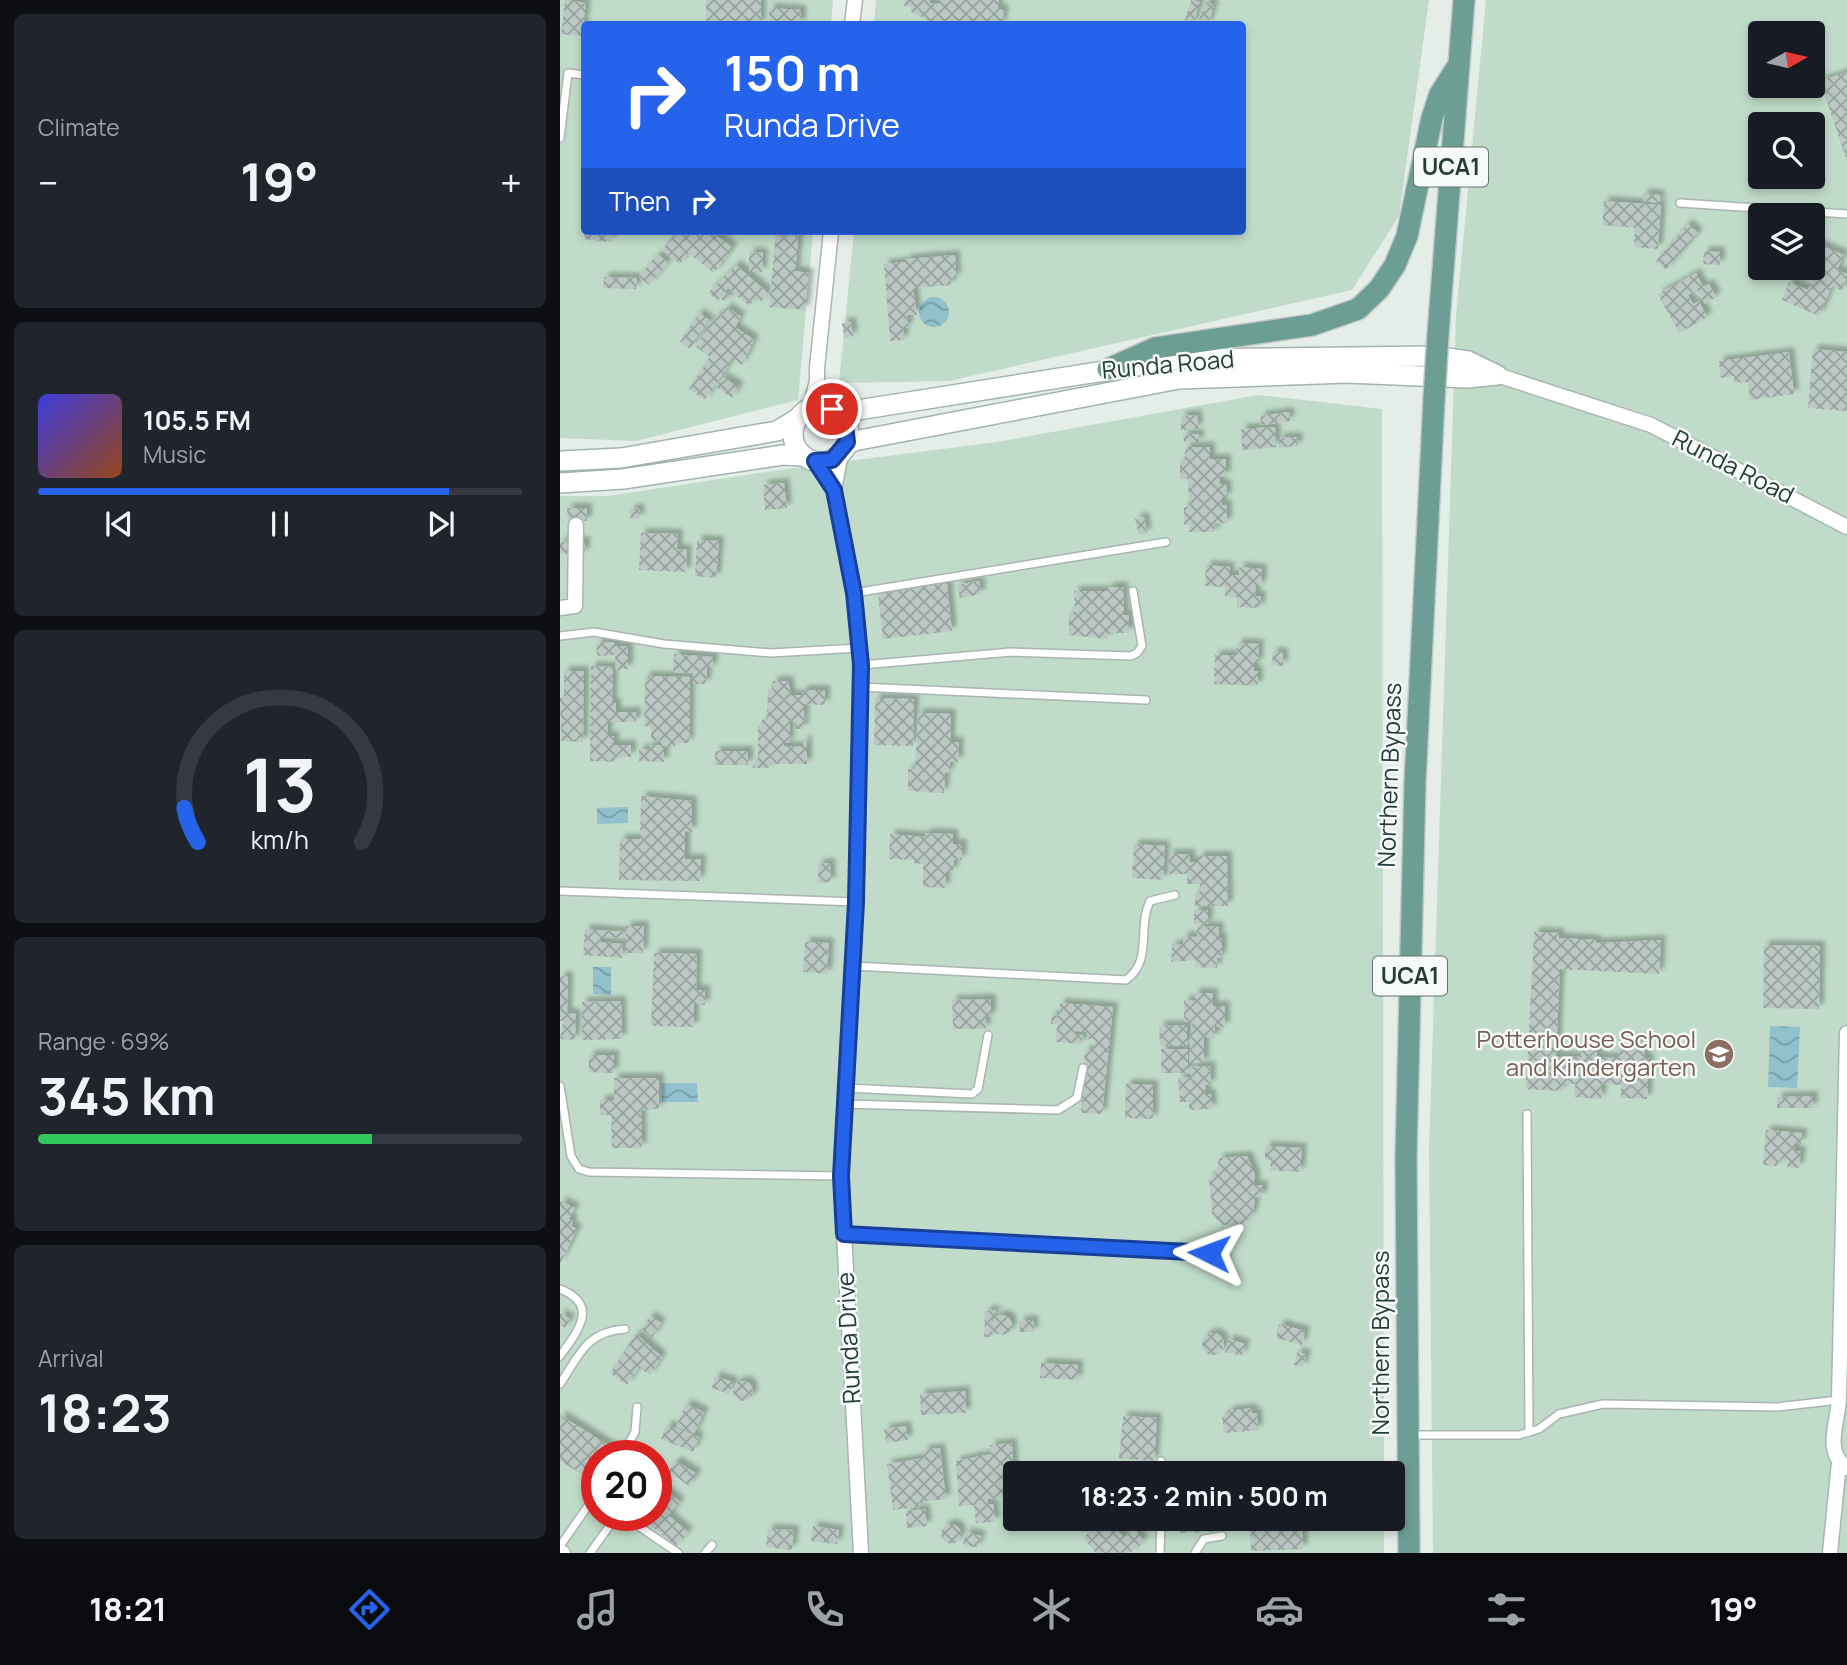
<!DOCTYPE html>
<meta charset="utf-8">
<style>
:root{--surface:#171b24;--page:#20242c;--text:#f1f3f6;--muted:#9ea1a6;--line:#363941;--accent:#2563eb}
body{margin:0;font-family:Manrope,sans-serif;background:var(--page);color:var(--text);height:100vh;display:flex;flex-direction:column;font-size:26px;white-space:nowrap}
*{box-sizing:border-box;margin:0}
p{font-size:23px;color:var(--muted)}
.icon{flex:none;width:38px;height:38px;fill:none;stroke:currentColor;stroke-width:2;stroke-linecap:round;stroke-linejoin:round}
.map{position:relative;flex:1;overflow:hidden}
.panel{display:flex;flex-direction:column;gap:14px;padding:14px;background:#0d0f14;width:560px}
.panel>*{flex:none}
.banner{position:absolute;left:21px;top:21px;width:665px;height:214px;border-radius:7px;box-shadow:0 4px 10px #0003;background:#2563eb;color:#fff;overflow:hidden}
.needle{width:46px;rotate:82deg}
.controls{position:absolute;left:1188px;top:21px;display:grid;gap:14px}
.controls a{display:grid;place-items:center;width:77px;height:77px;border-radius:7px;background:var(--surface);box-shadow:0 4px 10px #0003;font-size:35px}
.speed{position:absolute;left:21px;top:1440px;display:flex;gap:14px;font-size:35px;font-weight:700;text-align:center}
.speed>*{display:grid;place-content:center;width:91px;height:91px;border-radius:50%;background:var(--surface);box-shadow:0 4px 10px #0003;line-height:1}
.speed .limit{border:10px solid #d22;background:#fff;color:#111}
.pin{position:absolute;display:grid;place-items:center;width:60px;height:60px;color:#fff;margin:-30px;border:4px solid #fff;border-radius:50%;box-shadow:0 2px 7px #0007}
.me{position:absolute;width:77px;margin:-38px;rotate:273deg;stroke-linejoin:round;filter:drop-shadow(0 0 5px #0008)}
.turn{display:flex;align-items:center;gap:24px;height:147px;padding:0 28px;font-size:32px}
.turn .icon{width:91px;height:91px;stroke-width:2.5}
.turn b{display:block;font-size:49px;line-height:60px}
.then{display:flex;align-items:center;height:66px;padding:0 28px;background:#0003;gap:14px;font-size:26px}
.big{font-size:52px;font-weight:700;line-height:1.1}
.panel .tile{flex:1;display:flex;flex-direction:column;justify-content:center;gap:10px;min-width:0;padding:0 24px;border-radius:10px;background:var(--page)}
.panel .dial{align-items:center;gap:0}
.dial svg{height:182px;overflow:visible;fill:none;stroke:var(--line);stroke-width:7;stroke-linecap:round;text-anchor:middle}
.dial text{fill:var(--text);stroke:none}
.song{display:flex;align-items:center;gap:21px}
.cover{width:84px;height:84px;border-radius:10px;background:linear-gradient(135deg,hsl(240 70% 55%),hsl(20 70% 35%))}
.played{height:7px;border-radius:4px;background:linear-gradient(90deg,var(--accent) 85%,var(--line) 85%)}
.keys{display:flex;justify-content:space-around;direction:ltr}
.heat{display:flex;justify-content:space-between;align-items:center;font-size:38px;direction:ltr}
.charge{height:10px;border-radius:5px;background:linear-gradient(90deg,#34c759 69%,var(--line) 0)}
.trip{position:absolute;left:443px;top:1461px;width:402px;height:70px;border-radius:7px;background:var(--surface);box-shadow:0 4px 10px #0003;font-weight:700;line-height:70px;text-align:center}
.tab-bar{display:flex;height:112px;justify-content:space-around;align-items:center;background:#090b0e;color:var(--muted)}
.tab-bar .icon{width:49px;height:49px}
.tab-bar .selected{color:var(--accent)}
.tab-bar b{font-size:32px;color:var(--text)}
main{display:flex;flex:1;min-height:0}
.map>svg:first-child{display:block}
.garden{fill:#c0dbc9;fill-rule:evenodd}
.water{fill:url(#water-waves)}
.building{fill:url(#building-cross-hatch);filter:url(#shadow)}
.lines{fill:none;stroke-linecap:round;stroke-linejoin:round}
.lane-casing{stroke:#a8b5b0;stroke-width:10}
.street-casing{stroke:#a8b5b0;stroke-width:17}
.secondary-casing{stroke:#a1b4ae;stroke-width:22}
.primary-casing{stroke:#c2c9c7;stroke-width:24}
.lane{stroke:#fff;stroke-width:7}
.street{stroke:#fff;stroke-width:14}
.secondary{stroke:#fff;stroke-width:19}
.primary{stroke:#6d9e94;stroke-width:21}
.primary-bridge-casing{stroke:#c2c9c7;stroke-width:24;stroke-linecap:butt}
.primary-bridge{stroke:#6d9e94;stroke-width:21}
.route-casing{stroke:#184099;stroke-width:18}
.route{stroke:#2563eb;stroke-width:12}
.labels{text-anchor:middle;stroke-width:5;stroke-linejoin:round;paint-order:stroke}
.shield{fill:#f5f9f7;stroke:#637571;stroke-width:2}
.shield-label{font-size:23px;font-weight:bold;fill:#253d38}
.street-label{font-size:24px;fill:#253d38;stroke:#f5f9f7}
.education-label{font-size:24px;fill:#785e54;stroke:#f5f9f7;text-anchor:end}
</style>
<main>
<section class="panel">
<div class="tile"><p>Climate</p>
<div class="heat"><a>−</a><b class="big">19°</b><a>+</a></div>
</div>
<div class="tile">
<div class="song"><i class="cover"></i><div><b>105.5 FM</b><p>Music</p></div></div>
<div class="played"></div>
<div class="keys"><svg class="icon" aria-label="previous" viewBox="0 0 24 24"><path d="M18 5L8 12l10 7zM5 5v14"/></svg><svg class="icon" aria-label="pause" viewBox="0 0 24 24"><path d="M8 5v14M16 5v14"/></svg><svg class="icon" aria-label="next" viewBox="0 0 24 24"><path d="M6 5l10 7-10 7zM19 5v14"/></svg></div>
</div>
<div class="tile dial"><svg viewBox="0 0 100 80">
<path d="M14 69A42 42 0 1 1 86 69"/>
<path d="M14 69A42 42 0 0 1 8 54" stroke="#2563eb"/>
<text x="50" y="56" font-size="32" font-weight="700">13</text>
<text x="50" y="72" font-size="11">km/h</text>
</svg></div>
<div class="tile"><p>Range · 69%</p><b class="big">345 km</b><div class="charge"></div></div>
<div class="tile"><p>Arrival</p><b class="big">18:23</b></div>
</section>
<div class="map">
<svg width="1287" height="1553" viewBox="0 0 1287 1553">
<defs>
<pattern id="water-waves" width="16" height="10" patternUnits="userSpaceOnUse" patternTransform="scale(1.75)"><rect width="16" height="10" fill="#92c0cc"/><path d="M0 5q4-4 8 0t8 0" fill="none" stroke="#779da7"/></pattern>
<pattern id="building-cross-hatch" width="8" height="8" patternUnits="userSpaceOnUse" patternTransform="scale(1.75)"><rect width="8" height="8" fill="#bac7c3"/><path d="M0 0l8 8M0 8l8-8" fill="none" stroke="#97a39f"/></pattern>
<filter id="shadow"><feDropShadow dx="5" dy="-5" stdDeviation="2" flood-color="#0004"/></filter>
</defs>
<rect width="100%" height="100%" fill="#e5ede9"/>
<path class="garden" d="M0 0H273L271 24H24V231H253L238 400 76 441 0 438Z
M316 0H869L839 216 792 290 389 381 279 383 294 231H682V24H314Z
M926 0H1287V1553H873L869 1150 896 316ZM1200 33H1253V86H1200ZM1200 124H1253V177H1200ZM1200 215H1253V268H1200Z
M698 395 822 409 824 1473 455 1474V1519H824V1553H0V496H48L226 469 437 442ZM37 1456H96V1516H37Z"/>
<path class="water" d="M359 312a15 15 0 1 1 30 0a15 15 0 1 1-30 0Z
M68 807V823L37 824V808Z
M33 967H51V995L33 994Z
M1210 1026 1240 1027 1237 1088 1208 1087Z
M101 1083H137L138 1102H102Z"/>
<path class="building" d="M5 0 26 3 22 36 1 34Z
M146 0H201V24L146 23Z
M345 0H370V3L379 4V0H439L438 9 444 10 442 24H365L366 19 351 12V7L344 6Z
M631 0 640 2 633 24 624 23Z
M645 2 654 5 648 24H638Z
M209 8 241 10V24H209Z
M1287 72V161L1260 81Z
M1083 193 1100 195V203L1082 201Z
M1044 201 1101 205 1098 249 1074 247 1075 228 1042 225Z
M1128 224 1138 233 1106 270 1096 261Z
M25 231H52L51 242 24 239Z
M117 231H156L154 234 173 248 154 273 128 253 120 264 102 250Z
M216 231H239L235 271 249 273 245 310 209 307Z
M1253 242 1284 255 1277 270 1287 274 1282 291 1272 286 1259 316 1222 300 1229 282 1248 290 1260 262 1253 260Z
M1144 251 1160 252V265L1143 264Z
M189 252 203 253 202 272H189Z
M98 254 108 263 89 285 79 277Z
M395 255 396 278H391V285L353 288 357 315H347L348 328H343L344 340 330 341 324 264 346 262V259Z
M176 265 208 293 201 302 196 297 189 306 168 288 165 292 170 297 165 302 160 298 158 301 148 293Z
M1136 273 1143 287 1149 284 1156 297 1145 304 1137 290 1128 295 1133 304 1139 301 1147 317 1119 333 1098 294Z
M44 277 77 278 76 289 43 288Z
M167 307 181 317 175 327 194 340 182 365 173 359 145 400 129 389 150 357 136 347 150 321 153 322 158 314 161 316Z
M139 313 149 320 130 349 120 342Z
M291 322 293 336 284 338 282 323Z
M1253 349 1287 352V411L1248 408Z
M1229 352 1234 394 1190 400 1188 382 1174 383V376L1161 378 1159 361Z
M163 377 179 387 172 398 156 387Z
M729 412 730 421 701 425 700 416Z
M637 415 638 429 621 430V416Z
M715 427 716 447 682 450 681 429Z
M623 434H639V442H624Z
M737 437 738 446 719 448V438Z
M625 447H650V459H666V476L659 477 660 484H666L667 498H662V505H667V523L655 524V532H629V525H624V507H629L628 479H620V460H625Z
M224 483 227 508 205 510 203 485Z
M7 508H27V521H8Z
M79 508 80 518 71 519 69 510Z
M584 517 587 533 579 535 575 519Z
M81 533 118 534 117 549 127 550 126 572 79 570Z
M137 540 159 541 156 578 135 576Z
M25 541V553L0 554V542Z
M646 565 670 567 669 575H679V567L702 569 701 586H696L695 596H701L700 608 677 607V597L665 596V587L645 586Z
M419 581 421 594 400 598 397 585Z
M387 583 392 631 323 639 318 594Z
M548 587H563L564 615H569V633H548V639L509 635V612H515L514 591H548Z
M55 642V646H68V669L56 670 55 655 37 656 36 643Z
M677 643 699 644 698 663H694V671H698V686L654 684 655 655H676Z
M713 652 723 653V666L712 665Z
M114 654 153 657V668H147L146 684H133V666L132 673 113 672Z
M31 666 53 667 52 703H56V712H76V722H48L47 736H54V745H71V757H55V762L30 761Z
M4 671H24L23 742 1 741 0 698H4Z
M85 676 130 677 129 743H115V747H104V762L79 761V749L89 750V745H101V740H91V727L84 726Z
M213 681H228L231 695H242V690H265V705L244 704V729H235V724H241V722L230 721 229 743H224V746L243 747V740H247V764H209V768H193L192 764H198V726H202V720H207L208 689H212Z
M315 698 354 699 353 746 314 745Z
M358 713 391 714 390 742H399L398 762H390L389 773H385L384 793 348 791V769H355Z
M155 751H188V765H155Z
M81 796 132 801V832L125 831V859H141L140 881 59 880 60 839H80Z
M365 833 393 834V844H402V860H394L393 872 386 871 385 888 363 887V864L354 863V860L329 859 330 834 365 837Z
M574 844 605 846 603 880 572 878Z
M609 854H630V862H639V856H667L668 906H635V892H640V884H627V874H609Z
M270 863 271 882 258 883V864Z
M634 910H648V924H634Z
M66 926H84L83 953H66Z
M637 926 659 927 658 938H662L661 958H657V968L635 967 636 960 611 962 612 944 623 945V936L637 937Z
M25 929 63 932V938L41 937V942L63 944 62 958 23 955Z
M974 932 999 933V938L1036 940V943L1101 940 1099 974 1000 969 996 1056 1021 1057 1022 1046 1037 1047V1057L1058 1058 1059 1039 1085 1040 1084 1058H1089L1087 1099 1061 1098V1085L1042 1084 1041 1099 1014 1097 1015 1084 1002 1083V1091L966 1089Z
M245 942 269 943 267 974 243 972Z
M1204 945 1260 946 1259 1009 1203 1008Z
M94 953 137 954 136 990H145V1005H134V1027L91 1026Z
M0 976 8 977 7 1013 16 1014 15 1040 0 1039 3 1021H0Z
M634 993H653V1006H665V1027L655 1026V1038H644V1063H629L632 1022H624V1000L634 1001Z
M431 999V1017H426V1029H393L392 1000Z
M61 1001 62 1039 22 1040V1002Z
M500 1003 553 1007 542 1114 521 1113 525 1050H534L535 1040 527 1039V1032L516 1031 515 1034 523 1035 522 1044 496 1042 497 1024H491V1015L499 1016Z
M627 1025V1046H600L599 1026Z
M601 1049H628V1073H601Z
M29 1055H54V1073L29 1072Z
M650 1066 651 1084 645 1085 646 1094H651L652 1109 629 1110V1102H620L618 1078 631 1077 630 1067Z
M54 1078H99V1109L81 1110 82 1148H52L51 1115H40V1100H54Z
M566 1084 593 1085V1119L565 1118Z
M1253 1096V1108H1217V1097Z
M1206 1130 1242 1133 1241 1144 1235 1143 1234 1151H1241L1239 1168 1227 1167 1228 1160 1219 1159 1218 1166 1203 1165Z
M705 1146 742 1148 740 1172 710 1170 711 1160H705Z
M687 1156 695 1175V1185H703L702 1197H695L693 1214 681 1226 662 1225 652 1214 649 1178 656 1174 659 1158Z
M0 1201 15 1208 9 1219 13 1221 11 1226 17 1229 0 1264Z
M436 1310 431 1321 433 1337H424L425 1311Z
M0 1313 10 1319 5 1328 0 1325Z
M432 1325a10 10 0 1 1 20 0a10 10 0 1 1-20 0Z
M90 1316 101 1323 92 1338 82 1329Z
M473 1320 474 1332H460L459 1321Z
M719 1324 745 1331 742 1345 716 1338Z
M642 1344a11 11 0 1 1 22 0a11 11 0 1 1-22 0Z
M76 1334 102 1357 90 1375 79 1367 67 1385 50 1373Z
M669 1339 685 1344 682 1356 665 1352Z
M737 1352 746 1354 743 1367 734 1365Z
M481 1363 518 1365V1380L480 1378Z
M155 1376 173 1382 169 1394 152 1388Z
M173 1391a10 10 0 1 1 20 0a10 10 0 1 1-20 0Z
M405 1391 406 1413 361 1415 360 1394Z
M126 1404 144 1412 134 1434 116 1427Z
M692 1408V1413H697L698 1430 664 1433 662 1416 668 1415V1411Z
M0 1415 53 1448 48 1456H37V1475L33 1481 0 1461Z
M563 1416 597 1418 594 1461 559 1458Z
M107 1425 139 1437 133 1452 101 1439Z
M346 1426 348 1440 326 1443 324 1429Z
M452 1443 455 1497 428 1499V1504H433L435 1522 416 1523 414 1505 399 1506 396 1461 431 1454 430 1445Z
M380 1448 386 1499 359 1502 360 1507 333 1510 327 1464 364 1458 363 1450Z
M116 1461 137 1474 129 1486 108 1471Z
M96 1490 102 1495 106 1491 120 1502 109 1516 128 1532 116 1546 79 1516 75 1521 69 1516H96Z
M365 1509 367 1526 347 1528 346 1511Z
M545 1519 564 1537 574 1529 584 1541 570 1553H536L523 1538Z
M620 1519H672V1531L620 1533Z
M690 1519H742L743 1549 691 1551Z
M381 1534a10 10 0 1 1 20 0a10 10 0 1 1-20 0Z
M253 1526 279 1530 277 1544 251 1541Z
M208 1529 234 1530 232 1550 206 1547Z
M406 1532 421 1536 417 1548 403 1544Z"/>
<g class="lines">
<g class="lane-casing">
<path id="lane" d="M0 138 8 73 24 75
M1120 203 1287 214
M294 593 606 542
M0 636 34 632 104 644 211 653 299 648
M302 665 451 652 571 656 577 653 582 646 573 591
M301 687 586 700
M0 891 296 902
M293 966 566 980C593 961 577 928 590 901L615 895
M0 1086 11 1156 19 1169 29 1172 280 1176
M286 1088 412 1094 418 1089 428 1035
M285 1104 498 1110 517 1098 523 1068
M967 1114 969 1432
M284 1234 649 1253
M0 1289C40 1305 18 1331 0 1356
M0 1384C20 1354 26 1332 65 1329
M850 1435H959L979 1429 999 1414 1043 1404 1217 1407 1279 1400
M62 1456 75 1432 77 1407
M601 1474V1461
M0 1546 37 1493
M30 1553 53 1521 65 1517 118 1553
M145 1553 152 1545
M600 1553 601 1519
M635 1553 644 1539 662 1536"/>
</g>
<g class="street-casing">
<path id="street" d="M292 24 295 0
M271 231 257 368V381L272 409
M937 375 1091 425 1287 527
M250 408 257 381
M281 453 274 490 294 593 301 665 296 902 281 1176 301 1553
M255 461 274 490
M0 608 15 606 16 525
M1287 1033 1279 1400C1277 1425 1264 1452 1287 1468
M0 1551 3 1553
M1270 1553 1279 1462"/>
</g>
<g class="secondary-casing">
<path id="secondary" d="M233 434a28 28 0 1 1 56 0a28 28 0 1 1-56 0Z
M279 413 620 359 873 356 908 361 937 375
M286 446 294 441 619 379 787 373 908 378 936 375
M0 461 61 458 217 431 237 419
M0 483 63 479 223 455 243 456"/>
</g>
<g class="primary-casing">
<path id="primary" d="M878 334 904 0
M548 369 595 348 752 325 798 309 819 289 835 265 847 236 872 118 880 94 899 64
M849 1553 846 1157 855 782 874 399"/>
</g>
<use href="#lane" class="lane"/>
<use href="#street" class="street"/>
<use href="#secondary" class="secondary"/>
<use href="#primary" class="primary"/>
<g class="primary-bridge-casing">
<path id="primary-bridge" d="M874 399 878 334"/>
</g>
<use href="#primary-bridge" class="primary-bridge"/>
</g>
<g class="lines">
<g class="route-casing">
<path id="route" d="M272 409 284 419 287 442 272 460 255 461 274 490 294 593 301 665 296 902 281 1176 284 1234 649 1253"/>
</g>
<use href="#route" class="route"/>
</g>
<defs>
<g id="school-disc" transform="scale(1.575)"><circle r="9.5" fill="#8d6e63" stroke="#f5f9f7"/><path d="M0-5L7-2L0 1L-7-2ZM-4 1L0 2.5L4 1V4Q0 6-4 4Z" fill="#fff"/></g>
</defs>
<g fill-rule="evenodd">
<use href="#school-disc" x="1159" y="1054"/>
</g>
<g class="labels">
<g class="shield">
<rect x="854" y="147.5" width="74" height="39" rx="5"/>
<rect x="813" y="956.5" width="74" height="39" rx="5"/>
</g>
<g class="shield-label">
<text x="891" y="175">UCA1</text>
<text x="850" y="984">UCA1</text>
</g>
<g class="street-label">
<text transform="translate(608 365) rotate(-5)" y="8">Runda Road</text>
<text transform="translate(1173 467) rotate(27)" y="8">Runda Road</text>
<text transform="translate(830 775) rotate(-88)" y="8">Northern Bypass</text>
<text transform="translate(289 1338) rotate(-93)" y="8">Runda Drive</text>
<text transform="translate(821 1343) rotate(-90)" y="8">Northern Bypass</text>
</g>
<g class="education-label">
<text x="1136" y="1048">Potterhouse School<tspan x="1136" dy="28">and Kindergarten</tspan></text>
</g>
</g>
</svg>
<div class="controls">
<a><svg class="needle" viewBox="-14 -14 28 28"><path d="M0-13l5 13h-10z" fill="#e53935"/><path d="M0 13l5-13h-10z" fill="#9ea1a6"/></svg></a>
<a><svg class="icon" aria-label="search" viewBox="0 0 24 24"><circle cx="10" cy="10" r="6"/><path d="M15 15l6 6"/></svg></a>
<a><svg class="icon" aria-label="layers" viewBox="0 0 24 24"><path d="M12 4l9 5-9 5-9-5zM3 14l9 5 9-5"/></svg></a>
</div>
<div class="speed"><div class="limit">20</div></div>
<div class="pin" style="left:272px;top:409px;background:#d93025"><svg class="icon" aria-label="arrive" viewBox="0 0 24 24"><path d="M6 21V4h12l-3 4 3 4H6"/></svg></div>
<svg class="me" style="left:649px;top:1253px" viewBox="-20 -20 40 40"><path d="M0-17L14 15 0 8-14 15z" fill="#2563eb" stroke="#fff" stroke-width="4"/></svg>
<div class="trip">18:23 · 2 min · 500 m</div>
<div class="banner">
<div class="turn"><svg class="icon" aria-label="right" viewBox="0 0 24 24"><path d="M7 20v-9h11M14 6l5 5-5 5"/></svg><div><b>150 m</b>Runda Drive</div></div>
<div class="then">Then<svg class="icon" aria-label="right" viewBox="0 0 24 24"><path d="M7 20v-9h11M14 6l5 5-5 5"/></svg></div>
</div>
</div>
</main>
<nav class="tab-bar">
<b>18:21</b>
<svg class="icon selected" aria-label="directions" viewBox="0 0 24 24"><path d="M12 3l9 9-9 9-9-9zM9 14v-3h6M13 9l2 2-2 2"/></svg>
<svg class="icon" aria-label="music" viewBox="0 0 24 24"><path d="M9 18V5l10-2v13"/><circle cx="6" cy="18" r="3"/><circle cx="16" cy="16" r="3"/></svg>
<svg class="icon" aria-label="phone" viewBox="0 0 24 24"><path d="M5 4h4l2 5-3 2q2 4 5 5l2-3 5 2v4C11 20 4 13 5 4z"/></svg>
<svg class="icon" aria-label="climate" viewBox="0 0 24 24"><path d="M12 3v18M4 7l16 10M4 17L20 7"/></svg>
<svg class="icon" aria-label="car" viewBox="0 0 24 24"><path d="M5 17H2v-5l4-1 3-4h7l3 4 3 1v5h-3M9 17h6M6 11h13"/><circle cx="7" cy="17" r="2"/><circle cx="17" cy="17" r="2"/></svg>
<svg class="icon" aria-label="filters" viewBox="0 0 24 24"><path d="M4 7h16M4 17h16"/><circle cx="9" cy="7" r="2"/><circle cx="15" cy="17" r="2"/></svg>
<b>19°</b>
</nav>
